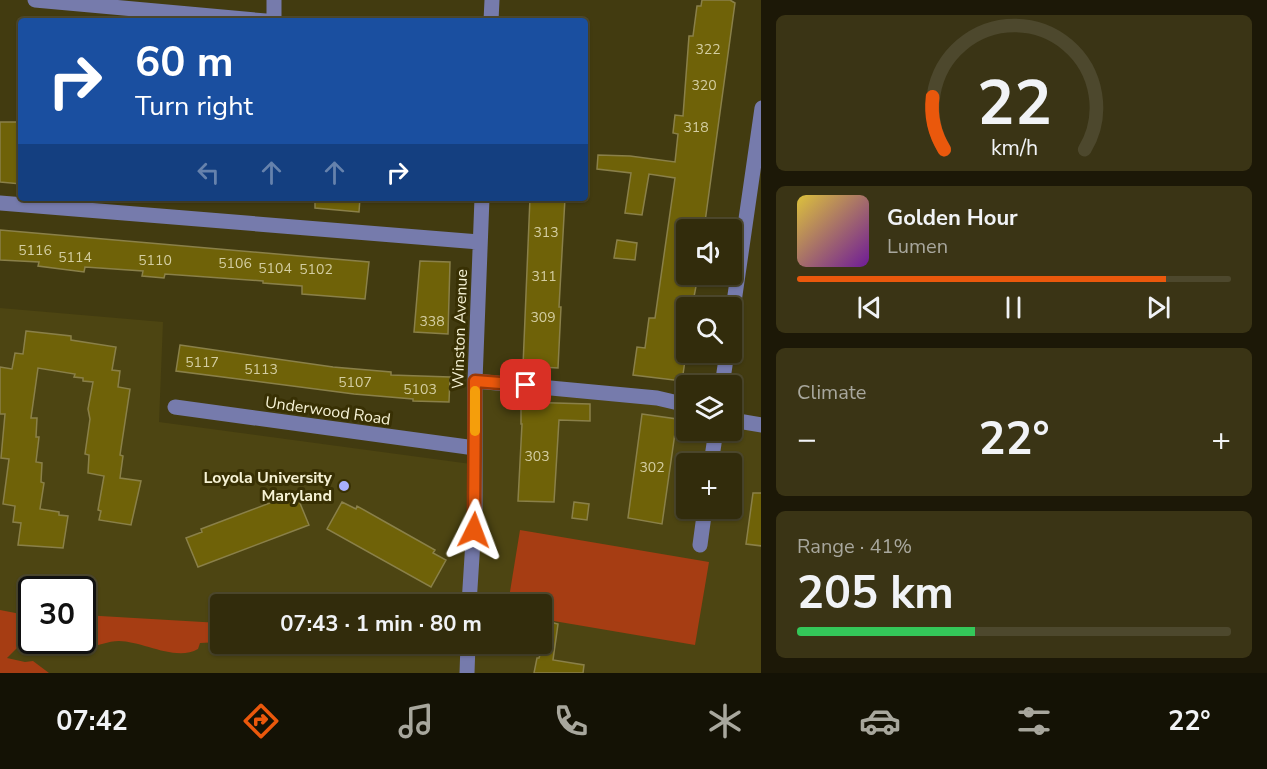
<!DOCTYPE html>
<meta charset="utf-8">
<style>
:root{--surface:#322c0c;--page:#3a3415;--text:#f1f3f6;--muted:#a8a79d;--line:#4d482d;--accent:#ea580c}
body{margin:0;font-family:"Nunito Sans",sans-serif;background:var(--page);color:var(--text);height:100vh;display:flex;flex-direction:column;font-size:22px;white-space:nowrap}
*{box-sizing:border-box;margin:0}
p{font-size:20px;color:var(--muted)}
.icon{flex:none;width:33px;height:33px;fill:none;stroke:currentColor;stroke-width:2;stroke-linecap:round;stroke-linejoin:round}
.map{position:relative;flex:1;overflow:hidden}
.sheet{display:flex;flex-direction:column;gap:15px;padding:15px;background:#1c1807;width:506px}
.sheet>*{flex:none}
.guide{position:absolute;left:18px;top:18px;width:570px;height:183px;border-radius:6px;box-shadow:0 2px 4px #0004,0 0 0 2px var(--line);background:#1a4fa0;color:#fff;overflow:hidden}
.buttons{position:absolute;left:676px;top:219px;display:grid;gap:12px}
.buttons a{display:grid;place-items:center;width:66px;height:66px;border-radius:6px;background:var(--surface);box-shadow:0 2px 4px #0004,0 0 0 2px var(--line);font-size:30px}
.speed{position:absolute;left:18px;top:576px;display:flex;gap:12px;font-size:30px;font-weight:700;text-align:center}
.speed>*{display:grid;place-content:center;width:78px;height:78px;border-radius:50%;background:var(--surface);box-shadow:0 2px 4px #0004,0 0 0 2px var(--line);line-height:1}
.speed .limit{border:3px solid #111;border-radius:9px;background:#fff;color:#111}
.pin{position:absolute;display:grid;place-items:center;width:51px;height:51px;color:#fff;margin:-26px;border-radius:12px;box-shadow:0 3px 9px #0006}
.me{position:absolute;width:66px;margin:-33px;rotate:3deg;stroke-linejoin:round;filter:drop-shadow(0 0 4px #0008)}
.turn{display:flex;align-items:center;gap:21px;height:126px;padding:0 18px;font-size:27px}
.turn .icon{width:78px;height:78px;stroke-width:2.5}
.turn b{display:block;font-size:42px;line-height:51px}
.lanes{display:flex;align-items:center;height:57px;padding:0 18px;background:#0003;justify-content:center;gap:30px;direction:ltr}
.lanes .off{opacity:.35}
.big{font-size:45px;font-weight:700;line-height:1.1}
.sheet .widget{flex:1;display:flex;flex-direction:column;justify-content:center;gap:9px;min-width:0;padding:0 21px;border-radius:9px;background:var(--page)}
.sheet .dial{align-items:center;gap:0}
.dial svg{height:156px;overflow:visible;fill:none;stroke:var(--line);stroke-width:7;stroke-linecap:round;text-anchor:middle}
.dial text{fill:var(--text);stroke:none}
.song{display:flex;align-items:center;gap:18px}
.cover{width:72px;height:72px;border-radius:9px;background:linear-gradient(135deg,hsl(50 70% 55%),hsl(280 70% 35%))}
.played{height:6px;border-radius:3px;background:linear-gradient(90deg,var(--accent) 85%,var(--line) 85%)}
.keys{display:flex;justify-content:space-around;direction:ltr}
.heat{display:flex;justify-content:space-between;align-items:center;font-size:33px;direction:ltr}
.charge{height:9px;border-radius:4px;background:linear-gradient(90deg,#34c759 41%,var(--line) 0)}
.trip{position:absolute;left:210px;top:594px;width:342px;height:60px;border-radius:6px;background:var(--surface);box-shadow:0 2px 4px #0004,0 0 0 2px var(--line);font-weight:700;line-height:60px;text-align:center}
.tab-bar{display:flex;height:96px;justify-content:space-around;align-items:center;background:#141205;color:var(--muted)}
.tab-bar .icon{width:42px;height:42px}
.tab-bar .current{color:var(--accent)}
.tab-bar b{font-size:27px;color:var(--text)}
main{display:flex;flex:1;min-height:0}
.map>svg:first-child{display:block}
.built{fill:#4d4512;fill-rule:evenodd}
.green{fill:#a63d13}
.building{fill:#6f6208;stroke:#8a8049;stroke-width:1.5}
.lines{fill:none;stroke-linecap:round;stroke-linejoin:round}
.minor{stroke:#767bac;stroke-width:15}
.route-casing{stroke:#983908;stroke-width:15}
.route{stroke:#ea580c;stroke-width:10}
.slow{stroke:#f59e0b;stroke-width:10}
.poi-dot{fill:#a9b0fc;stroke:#383004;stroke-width:2}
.labels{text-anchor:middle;stroke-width:6;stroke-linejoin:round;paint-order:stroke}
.number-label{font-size:14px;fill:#d4cea2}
.street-label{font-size:16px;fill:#f6f2d5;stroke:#383004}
.poi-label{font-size:16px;font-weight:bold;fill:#f6f2d5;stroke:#383004;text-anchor:end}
</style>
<main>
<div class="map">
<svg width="762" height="673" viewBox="0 0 762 673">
<rect width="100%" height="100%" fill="#423b10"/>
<path class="built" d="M0 308 163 322 159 422 471 464 472 384 687 402V430H732V418L761 423V673H0ZM687 464H732V508H687ZM32 590H82V640H32ZM220 604H542V644H220Z"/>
<path class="green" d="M520 530 709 562 695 645 542 619V604H508Z
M0 610 31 616 32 640 62 641 60 645 50 647 25 640 7 658 25 662 33 661 49 673H0Z
M83 615 220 623V642L200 643 198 649C176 662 142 641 119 641 108 641 98 646 87 647L80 641 82 640Z"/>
<path class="building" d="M702 0H730L735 3 705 222 687 220V279L697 281 693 302 687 301V347L682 381 633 375 637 347 645 348 649 318H655L675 178 649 174 642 215 625 213 631 173 597 169 598 155 630 156 675 162 678 134 673 133 675 115 683 116 689 36H693L697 6H701Z
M0 122H21V184L0 182Z
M315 198H360L359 212 315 208Z
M530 198H565L559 307H561L558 368 523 366Z
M0 230 369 262 365 299 302 294V286L263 283V281L165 274 164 278 142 276 143 271 85 267 84 272 38 266 39 262 0 260Z
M617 240 637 243 635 260 614 258Z
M420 261 450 262 448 334 414 332Z
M26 331 71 336V340L116 347 112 370 120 371 118 387 130 389 120 455 123 456 120 478 141 481 131 525 99 520 101 511 98 510 104 476 88 473 89 455 85 454 90 419 88 409 93 382 83 381V378L74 377 75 374 38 368 31 418H37L36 437H39L36 462 42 463 41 482 44 483 40 509 59 512V515L68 516 63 548 18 545 21 523 13 522 15 506 3 504 9 459 1 458 5 414H0V367L12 369 15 353 23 354Z
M180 345 333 367 391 372V375L450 377 449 402 413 401V399L354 394 176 371Z
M521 402 590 404V421L559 420 554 502 518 501 522 424H521Z
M642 414 677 419 662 524 628 518Z
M753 493H762V546L746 544Z
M297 496 309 525 198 567 186 538 202 532 201 529 283 498 284 501Z
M342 502 356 509 357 506 387 523 435 550 433 553 446 560 431 587 327 529Z
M574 502 589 504 587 520 572 518Z
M550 622 558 624 553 660 584 665 583 673H534L537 658H539Z"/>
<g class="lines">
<path class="minor" d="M35 0 266 21
M274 21V0
M491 21 492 0
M0 203 479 242
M732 316 762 108
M475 381 657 398 687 405
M722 386 727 352
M175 407 475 448
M732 420 762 425
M711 464 716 430
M700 545 705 508
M469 604 475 509V381L482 198
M467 673 468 644"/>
</g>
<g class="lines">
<g class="route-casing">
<path id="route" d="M474 530 475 381 526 385"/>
</g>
<use href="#route" class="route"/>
<path class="slow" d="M475 391V431"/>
</g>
<circle class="poi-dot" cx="344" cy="486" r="6"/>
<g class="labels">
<g class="number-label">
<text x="708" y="54">322</text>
<text x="704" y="90">320</text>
<text x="696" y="132">318</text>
<text x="546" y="237">313</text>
<text x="35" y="255">5116</text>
<text x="75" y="262">5114</text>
<text x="155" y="265">5110</text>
<text x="235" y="268">5106</text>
<text x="275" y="273">5104</text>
<text x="316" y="274">5102</text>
<text x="544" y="281">311</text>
<text x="543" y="322">309</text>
<text x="432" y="326">338</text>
<text x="202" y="367">5117</text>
<text x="261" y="374">5113</text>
<text x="355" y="387">5107</text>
<text x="420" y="394">5103</text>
<text x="537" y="461">303</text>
<text x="652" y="472">302</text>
</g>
<g class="street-label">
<text transform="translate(459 329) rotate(-88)" y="6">Winston Avenue</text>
<text transform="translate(328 410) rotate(8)" y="6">Underwood Road</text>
</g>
<g class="poi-label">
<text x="332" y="483">Loyola University<tspan x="332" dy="18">Maryland</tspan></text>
</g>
</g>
</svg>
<div class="buttons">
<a><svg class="icon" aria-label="sound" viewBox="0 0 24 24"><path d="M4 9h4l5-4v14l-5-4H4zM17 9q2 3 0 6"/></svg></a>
<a><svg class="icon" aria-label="search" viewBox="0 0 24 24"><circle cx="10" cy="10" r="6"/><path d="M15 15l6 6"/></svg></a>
<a><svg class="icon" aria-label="layers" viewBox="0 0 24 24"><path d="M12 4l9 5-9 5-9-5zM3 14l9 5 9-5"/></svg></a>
<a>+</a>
</div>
<div class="speed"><div class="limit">30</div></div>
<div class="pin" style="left:526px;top:385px;background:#d93025"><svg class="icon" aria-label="arrive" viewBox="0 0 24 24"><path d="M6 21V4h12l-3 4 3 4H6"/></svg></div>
<svg class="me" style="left:474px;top:530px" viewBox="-20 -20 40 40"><path d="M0-17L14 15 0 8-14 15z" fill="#ea580c" stroke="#fff" stroke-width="4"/></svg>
<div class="trip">07:43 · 1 min · 80 m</div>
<div class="guide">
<div class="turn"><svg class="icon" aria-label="right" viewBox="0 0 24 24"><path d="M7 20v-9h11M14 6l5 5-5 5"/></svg><div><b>60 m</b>Turn right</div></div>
<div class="lanes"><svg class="icon off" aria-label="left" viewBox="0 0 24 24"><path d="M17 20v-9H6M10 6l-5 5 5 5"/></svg><svg class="icon off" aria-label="ahead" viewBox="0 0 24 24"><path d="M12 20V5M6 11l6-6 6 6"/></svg><svg class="icon off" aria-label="ahead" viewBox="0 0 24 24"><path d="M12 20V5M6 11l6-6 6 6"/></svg><svg class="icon" aria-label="right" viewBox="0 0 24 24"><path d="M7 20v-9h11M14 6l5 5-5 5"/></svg></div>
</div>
</div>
<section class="sheet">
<div class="widget dial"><svg viewBox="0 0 100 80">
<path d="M14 69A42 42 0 1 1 86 69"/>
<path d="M14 69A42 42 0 0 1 8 42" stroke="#ea580c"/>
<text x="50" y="56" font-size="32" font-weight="700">22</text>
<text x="50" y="72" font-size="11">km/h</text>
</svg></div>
<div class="widget">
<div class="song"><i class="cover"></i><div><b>Golden Hour</b><p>Lumen</p></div></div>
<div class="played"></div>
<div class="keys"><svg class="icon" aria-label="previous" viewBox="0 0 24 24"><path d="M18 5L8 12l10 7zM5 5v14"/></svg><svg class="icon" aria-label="pause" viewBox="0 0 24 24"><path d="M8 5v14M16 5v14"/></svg><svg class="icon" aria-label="next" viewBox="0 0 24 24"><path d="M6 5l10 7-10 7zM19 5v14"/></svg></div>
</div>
<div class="widget"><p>Climate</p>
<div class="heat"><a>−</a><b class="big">22°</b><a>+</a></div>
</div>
<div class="widget"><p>Range · 41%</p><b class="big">205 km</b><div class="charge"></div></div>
</section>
</main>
<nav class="tab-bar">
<b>07:42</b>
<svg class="icon current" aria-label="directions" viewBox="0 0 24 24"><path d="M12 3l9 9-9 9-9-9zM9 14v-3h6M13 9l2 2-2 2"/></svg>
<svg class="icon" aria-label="music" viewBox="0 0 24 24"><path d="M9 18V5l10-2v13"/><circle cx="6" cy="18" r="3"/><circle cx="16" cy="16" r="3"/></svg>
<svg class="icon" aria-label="phone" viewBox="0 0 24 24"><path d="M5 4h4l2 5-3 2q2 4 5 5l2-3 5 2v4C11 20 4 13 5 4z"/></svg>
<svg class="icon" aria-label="climate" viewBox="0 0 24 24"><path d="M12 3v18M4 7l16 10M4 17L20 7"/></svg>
<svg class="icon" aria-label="car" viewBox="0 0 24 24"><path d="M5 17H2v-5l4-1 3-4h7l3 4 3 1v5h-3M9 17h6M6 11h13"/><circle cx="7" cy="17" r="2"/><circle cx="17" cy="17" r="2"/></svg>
<svg class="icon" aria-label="filters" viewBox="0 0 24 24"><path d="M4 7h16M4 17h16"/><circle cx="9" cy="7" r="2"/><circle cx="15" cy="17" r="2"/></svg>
<b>22°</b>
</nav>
